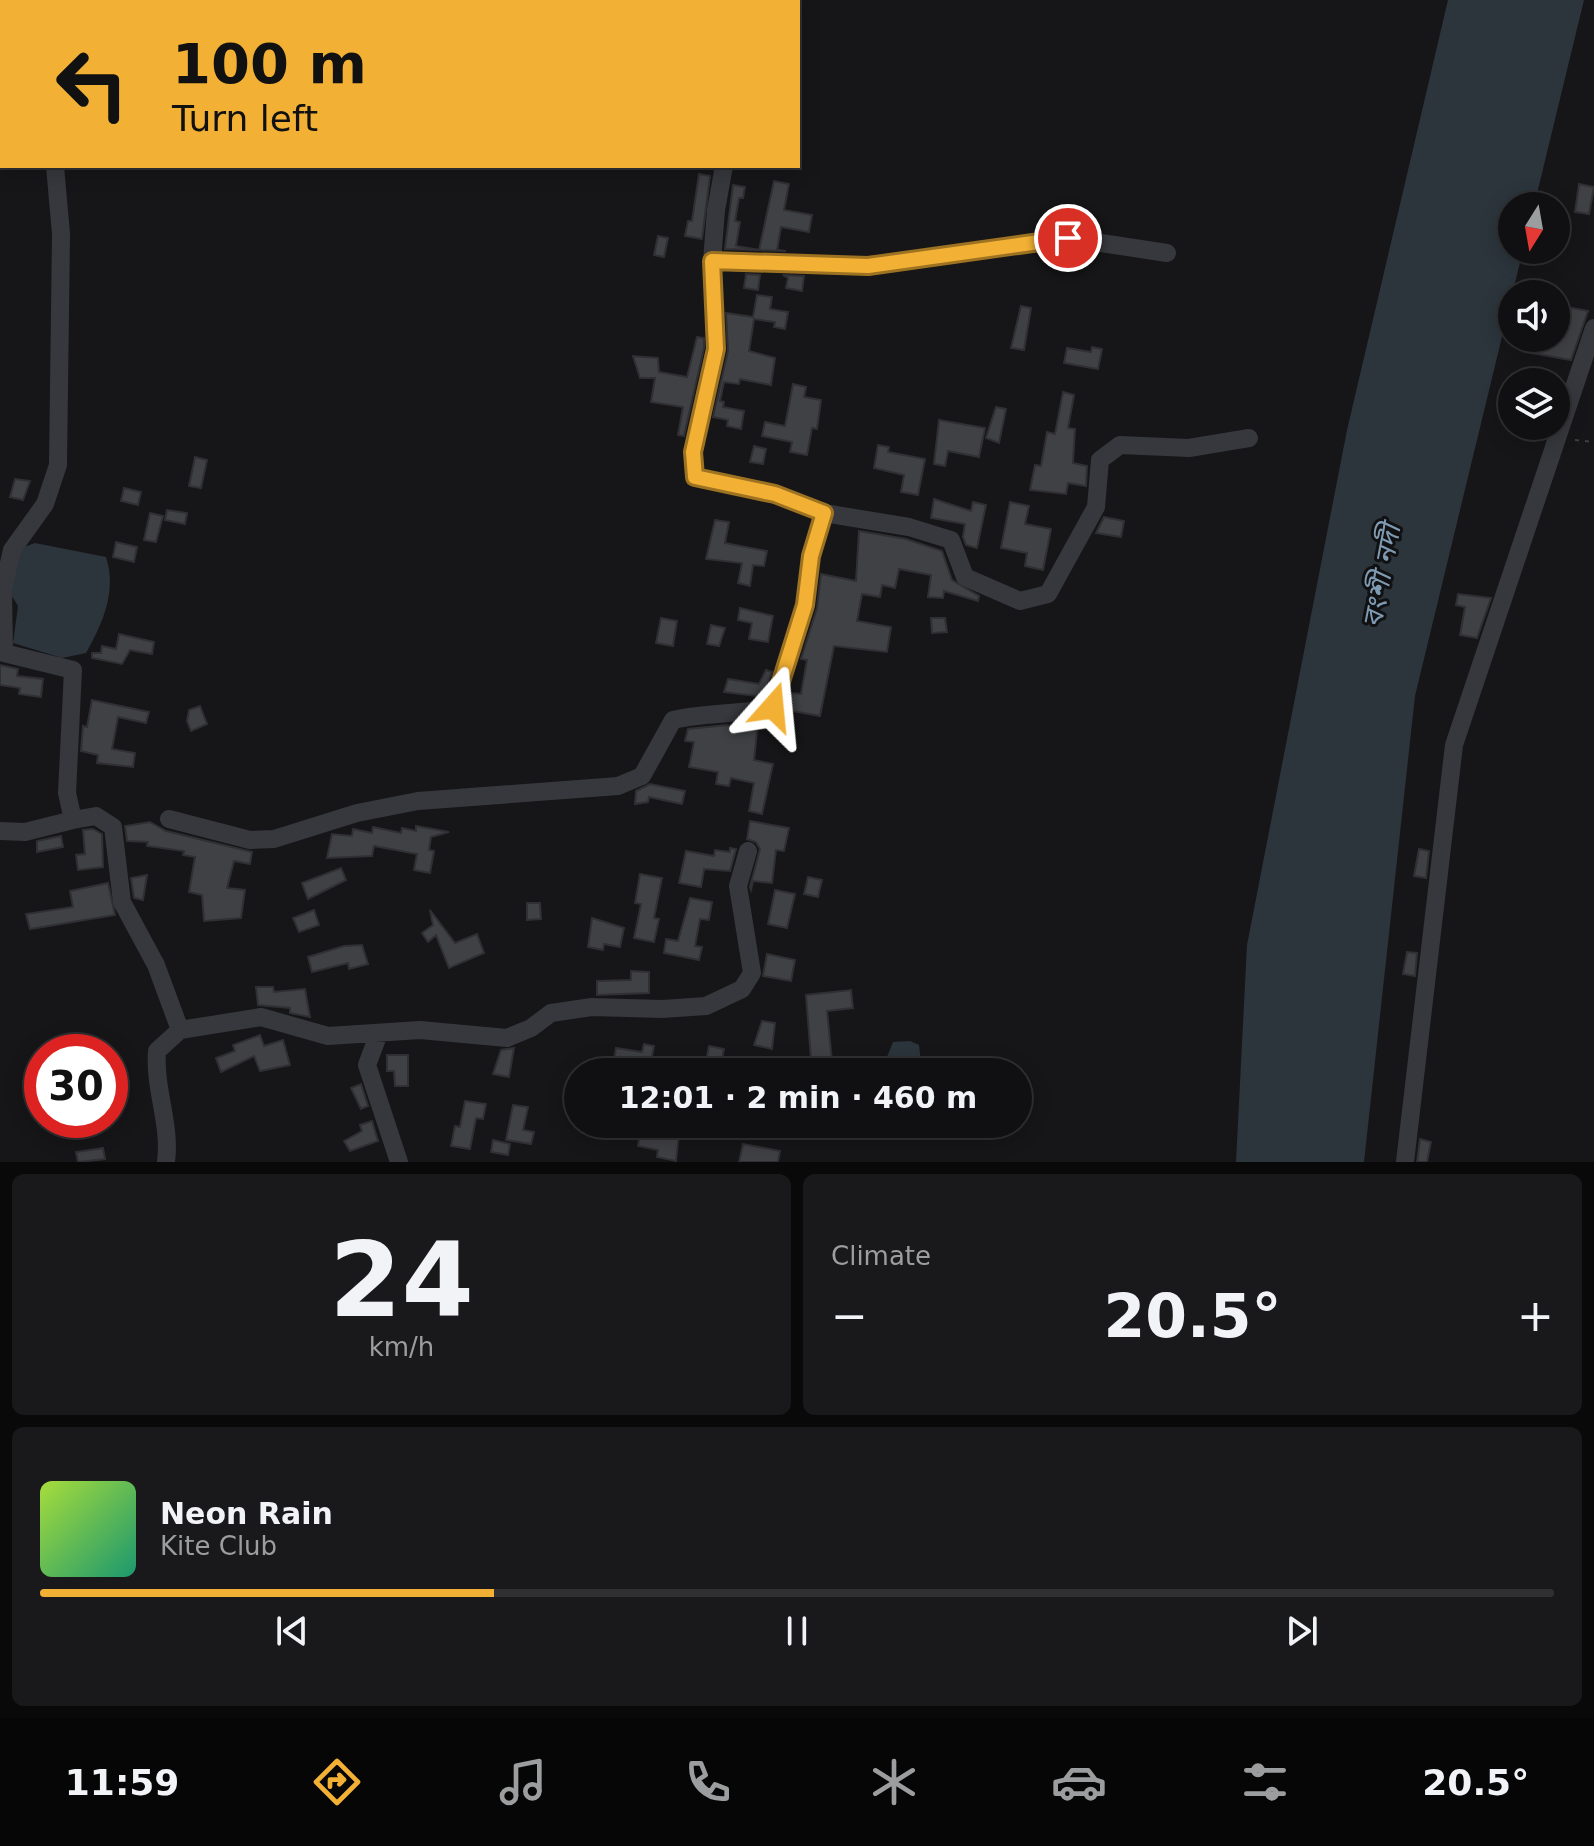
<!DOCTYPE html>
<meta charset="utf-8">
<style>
:root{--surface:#101012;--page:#19191b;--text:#f1f3f6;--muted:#9c9d9f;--line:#303032;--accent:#f2b134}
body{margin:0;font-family:"DejaVu Sans","Noto Sans Bengali",sans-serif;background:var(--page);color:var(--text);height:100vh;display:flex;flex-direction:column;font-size:30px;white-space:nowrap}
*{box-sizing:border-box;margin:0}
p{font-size:26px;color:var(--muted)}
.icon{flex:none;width:44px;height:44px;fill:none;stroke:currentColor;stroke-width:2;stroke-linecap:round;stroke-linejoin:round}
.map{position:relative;height:1162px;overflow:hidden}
.drawer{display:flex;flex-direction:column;gap:12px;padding:12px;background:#09090a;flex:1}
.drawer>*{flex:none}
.banner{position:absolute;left:0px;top:0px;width:800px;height:168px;box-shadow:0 4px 20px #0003,0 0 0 2px var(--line);background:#f2b134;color:#111;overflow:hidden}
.needle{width:52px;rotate:191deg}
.controls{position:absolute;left:1498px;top:192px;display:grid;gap:16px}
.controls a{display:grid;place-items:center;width:72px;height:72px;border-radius:50%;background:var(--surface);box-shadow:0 4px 20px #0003,0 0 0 2px var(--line);font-size:40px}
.speed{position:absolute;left:24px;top:1034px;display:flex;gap:16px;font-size:40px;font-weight:700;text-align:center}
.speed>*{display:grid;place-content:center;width:104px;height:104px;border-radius:50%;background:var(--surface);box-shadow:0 4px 20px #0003,0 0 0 2px var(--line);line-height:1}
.speed .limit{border:12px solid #d22;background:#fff;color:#111}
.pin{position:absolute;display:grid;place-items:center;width:68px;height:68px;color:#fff;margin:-34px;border:4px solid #fff;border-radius:50%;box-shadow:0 2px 8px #0007}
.me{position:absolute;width:88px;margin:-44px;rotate:18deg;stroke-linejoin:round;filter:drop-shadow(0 0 6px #0008)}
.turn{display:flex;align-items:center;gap:28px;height:168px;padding:0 40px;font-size:36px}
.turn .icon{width:104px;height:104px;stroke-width:2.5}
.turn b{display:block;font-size:56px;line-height:68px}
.big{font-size:60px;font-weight:800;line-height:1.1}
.drawer .card{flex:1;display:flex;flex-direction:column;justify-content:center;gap:12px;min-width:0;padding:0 28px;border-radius:12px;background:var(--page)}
.drawer .dial{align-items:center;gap:0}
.dial b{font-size:104px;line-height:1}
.song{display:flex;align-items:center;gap:24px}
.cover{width:96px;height:96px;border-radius:12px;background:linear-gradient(135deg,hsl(80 70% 55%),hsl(160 70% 35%))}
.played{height:8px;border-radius:4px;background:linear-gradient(90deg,var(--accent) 30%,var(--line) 30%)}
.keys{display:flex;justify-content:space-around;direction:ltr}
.heat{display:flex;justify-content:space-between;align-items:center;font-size:44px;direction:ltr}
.drawer .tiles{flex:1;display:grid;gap:12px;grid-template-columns:1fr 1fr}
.card:last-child{grid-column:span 2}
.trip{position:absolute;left:564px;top:1058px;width:468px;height:80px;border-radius:40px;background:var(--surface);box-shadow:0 4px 20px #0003,0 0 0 2px var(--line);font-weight:800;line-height:80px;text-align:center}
.tab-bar{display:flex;height:128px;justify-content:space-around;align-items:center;background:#060607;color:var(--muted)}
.tab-bar .icon{width:56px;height:56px}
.tab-bar .on{color:var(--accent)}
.tab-bar b{font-size:36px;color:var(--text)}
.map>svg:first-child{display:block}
.water{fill:#2c353c}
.building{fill:#404145;stroke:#303034;stroke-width:2}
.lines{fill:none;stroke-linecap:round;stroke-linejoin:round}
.path{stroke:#3d3f44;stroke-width:2;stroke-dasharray:4 6;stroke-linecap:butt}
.minor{stroke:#37383d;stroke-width:18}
.route-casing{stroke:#9d7322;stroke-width:20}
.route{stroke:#f2b134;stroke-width:14}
.labels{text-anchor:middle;stroke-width:6;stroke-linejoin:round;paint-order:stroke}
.water-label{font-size:28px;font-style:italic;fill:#7f9bb3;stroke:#111113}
</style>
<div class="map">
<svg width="1594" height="1162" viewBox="0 0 1594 1162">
<rect width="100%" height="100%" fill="#161618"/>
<path class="water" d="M1448 0H1584L1534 206H1512V250H1523L1415 696 1364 1162H1236L1247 945 1347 430Z
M35 543 106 557C117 591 103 623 86 653L62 658 13 643 18 606 10 593 21 548Z
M910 1041 919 1045 922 1072H881L893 1042Z"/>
<path class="building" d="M699 174 710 176 702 239 685 236 688 221H692Z
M774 181 789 184 784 210 812 215 809 232 781 227 777 250 786 251 725 249 733 185 745 187 743 198H739L735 221 740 222 736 246 759 250Z
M1579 184 1594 187 1589 214 1575 212Z
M658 236 668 238 664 257 654 255Z
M746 274 760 275 758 290 744 288Z
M783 275 804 276 802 291 786 288 788 278Z
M757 295 772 297 770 309 788 312 785 329 774 327 775 322 754 319 749 351 775 358 771 385 740 379 739 384 724 382 720 401 724 402 723 407 744 411 741 429 727 426 728 420 713 417 728 351 726 313 753 317Z
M1556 305 1588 311 1571 360 1525 352 1528 338H1562L1565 318 1556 317Z
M1021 306 1031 308 1024 350 1011 348Z
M697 337 704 338V348L684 436 678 435 683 407 651 402 655 378H640L633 356 658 358 659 372 687 377Z
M1092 347 1102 349 1098 369 1064 363 1067 348 1091 352Z
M793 384 806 387 804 397 821 400 817 429 812 428 807 455 790 452 792 442 762 436 765 422 785 426Z
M1063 392 1074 395 1068 428 1075 429 1073 463 1087 466 1086 486 1068 483 1066 494 1030 490 1035 465 1041 466 1047 432 1055 434Z
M996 407 1006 409 999 443 986 438Z
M939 420 985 428 979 457 948 451 945 466 934 464Z
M878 445 889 447 888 452 925 459 918 495 901 492 904 475 874 468Z
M754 446 766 449 763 464 750 462Z
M195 457 207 460 201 488 189 486Z
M15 479 30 481 23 500 10 497Z
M124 488 141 492 138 505 121 501Z
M934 499 971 511 973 502 986 505 977 548 966 545 963 537 965 524 931 518Z
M1010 502 1029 506 1025 524 1051 529 1043 570 1025 566 1027 553 1001 548Z
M167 510 187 513 185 524 165 520Z
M150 513 163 516 156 542 144 540Z
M1104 517 1124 521 1121 537 1096 533Z
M715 520 729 522 725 543 767 551 764 566 753 565 750 586 738 583 742 563 706 559Z
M859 531 906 539 942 551 952 580 979 596 978 601 944 591 943 598 928 597 931 575 899 569 895 588 882 585 880 597 862 594 857 621 891 627 887 652 834 646 820 716 787 710 791 693 801 694 807 660 801 659 817 608 821 574 856 581Z
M116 542 137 547 134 562 113 557Z
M1458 594 1491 598 1477 638 1460 635 1465 607 1456 605Z
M740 608 773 616 768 642 749 639 752 623 738 620Z
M661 618 677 621 673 646 656 643Z
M931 618H945L947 632 932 633Z
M711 625 725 628 719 646 707 644Z
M119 634 154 642 152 654 130 650 122 664 92 658V653H101L102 646 116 649Z
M0 665 18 669 17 676 43 679 41 697 19 694 20 688 0 685Z
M766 670 772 672 764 697 724 692 728 679 759 684Z
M92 700 149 712 146 723 118 717 112 749 135 753 133 767 97 763 98 755 81 751 83 726 87 727Z
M200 706 207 724 191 731 187 721 189 710Z
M727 725 757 731 754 760 773 764 762 814 749 811 754 783 731 778 729 786 716 784 718 772 689 767 694 742 685 741 688 729Z
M650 784 685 791 682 804 649 797 648 802 635 804 636 791Z
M750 821 789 828 784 851 776 850 772 883 753 881 751 890 750 887 760 849 756 842 747 839Z
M150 822 166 831 252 852 250 864 234 861 227 888 245 890 241 918 204 921 202 895 189 892 195 857 183 855 184 851 147 846 148 842 127 841 125 826Z
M416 826 449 832 431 837 429 850 434 851 430 873 414 870 417 854 374 846 372 856 327 858 332 834 352 836 353 829 372 833 373 827 401 833 402 828 416 831Z
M93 829 102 834 103 867 78 870 76 855 85 854 83 830Z
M61 836 63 847 37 852V841Z
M730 848 736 849 730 871 704 869 701 887 679 883 686 851 714 856 715 850 730 852Z
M1419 849 1429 851 1426 878 1414 876Z
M341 868 346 880 308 899 302 883Z
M640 874 662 878 654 918 659 919 654 942 634 938 641 904 635 903Z
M147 875 143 900 134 898 131 878Z
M808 877 822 880 818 897 804 894Z
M108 883 115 915 30 929 26 914 73 907 70 891Z
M775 890 795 894 787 928 768 924Z
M690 898 712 902 709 920 700 919 695 946 702 947 699 960 664 953 666 939 678 941Z
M527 903H540L541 919 527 920Z
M314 910 319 925 299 932 293 918Z
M430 910 455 943 477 934 484 953 449 968 436 935 428 942 422 933 433 925Z
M592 918 624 928 620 947 604 944 603 950 588 947Z
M362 945 368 964 349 969 348 963 312 972 308 957 344 946Z
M1407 952 1417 953 1415 976 1403 974Z
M767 954 795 960 791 981 763 976Z
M631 971 649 972V993L597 995V981L631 980Z
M256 987H273L274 992 305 989 310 1017 290 1013V1008L258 1005Z
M851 990 853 1008 827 1011 832 1061 836 1062 833 1072H812L806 995Z
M762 1021 775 1023 772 1049 754 1045Z
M260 1035 264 1046 283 1040 290 1065 260 1071 254 1056 221 1072 216 1058 235 1051 233 1045Z
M644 1044 654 1046 649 1072H616L617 1066 613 1065 616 1048 642 1052Z
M709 1046 724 1049 721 1064 706 1061Z
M514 1048 509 1077 493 1074 501 1050Z
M387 1055H408V1086H395L394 1071H387Z
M361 1084 368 1106 361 1109 351 1088Z
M465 1101 486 1104 483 1119 476 1118 470 1149 451 1146 455 1126 460 1127Z
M513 1105 528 1107 523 1130 534 1132 531 1144 506 1140Z
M372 1121 378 1141 350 1151 344 1141 362 1131 360 1125Z
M619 1124H680L676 1161 657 1157 658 1150 638 1146 640 1134 618 1130Z
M1420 1139 1431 1142 1427 1162H1417Z
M493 1140 510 1144 508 1155 491 1152Z
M743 1144 780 1151 778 1162H739Z
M103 1148 105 1159 78 1162 76 1152Z"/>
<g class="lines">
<path class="path" d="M1575 440 1594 442"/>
<path class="minor" d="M98 2 99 0
M759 2 760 0
M55 166 61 234 58 465 45 504 12 550 3 589 4 653 73 670 67 793 73 820 96 816 113 827 122 902 156 965 180 1030 157 1051C154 1089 171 1124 166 1162
M712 261 868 266 1068 238 1167 253
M824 513 909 527 951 540 965 577 1020 601 1048 594 1096 507 1100 460 1120 445 1189 448 1249 438
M169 819 250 840 274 839 357 813 418 801 618 786 642 776 673 720C707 712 739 715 773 707L805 605 811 556 824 513 775 494 695 477 693 452 716 349 712 261 716 210 724 166
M0 831 25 832 73 820
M180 1030 261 1017 328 1036 420 1030 507 1038 531 1028 551 1013 592 1007 662 1009 706 1006 742 989 752 973 738 886 748 851
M379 1033 367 1065 399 1162
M1405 1162 1454 745 1594 328"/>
</g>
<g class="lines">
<g class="route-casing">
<path id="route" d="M773 707 805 605 811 556 824 513 775 494 695 477 693 452 716 349 712 261 868 266 1068 238"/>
</g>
<use href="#route" class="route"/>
</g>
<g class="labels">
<g class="water-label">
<text transform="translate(1381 576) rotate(-79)" y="10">বংশী নদী</text>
</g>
</g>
</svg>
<div class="controls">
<a><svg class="needle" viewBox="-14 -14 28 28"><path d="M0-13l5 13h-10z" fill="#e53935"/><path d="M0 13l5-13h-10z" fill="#9c9d9f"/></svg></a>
<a><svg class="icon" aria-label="sound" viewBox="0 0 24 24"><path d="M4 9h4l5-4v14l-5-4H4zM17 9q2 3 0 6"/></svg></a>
<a><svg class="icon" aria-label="layers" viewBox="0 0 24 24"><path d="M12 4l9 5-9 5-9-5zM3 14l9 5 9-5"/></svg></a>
</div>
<div class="speed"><div class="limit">30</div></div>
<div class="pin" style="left:1068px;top:238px;background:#d93025"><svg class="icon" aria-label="arrive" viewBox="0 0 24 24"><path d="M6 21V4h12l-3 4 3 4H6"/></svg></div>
<svg class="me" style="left:773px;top:707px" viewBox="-20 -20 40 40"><path d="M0-17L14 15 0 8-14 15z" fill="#f2b134" stroke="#fff" stroke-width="4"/></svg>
<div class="trip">12:01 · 2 min · 460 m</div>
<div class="banner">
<div class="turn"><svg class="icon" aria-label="left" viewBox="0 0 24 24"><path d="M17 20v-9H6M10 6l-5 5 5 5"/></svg><div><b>100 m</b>Turn left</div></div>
</div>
</div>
<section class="drawer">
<div class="tiles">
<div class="card dial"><b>24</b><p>km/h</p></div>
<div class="card"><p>Climate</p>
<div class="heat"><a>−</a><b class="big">20.5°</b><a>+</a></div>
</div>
<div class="card">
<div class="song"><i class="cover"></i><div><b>Neon Rain</b><p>Kite Club</p></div></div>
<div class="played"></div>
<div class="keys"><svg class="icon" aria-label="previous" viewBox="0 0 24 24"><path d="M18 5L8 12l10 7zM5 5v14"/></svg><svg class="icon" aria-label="pause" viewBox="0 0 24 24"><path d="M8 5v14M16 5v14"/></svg><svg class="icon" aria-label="next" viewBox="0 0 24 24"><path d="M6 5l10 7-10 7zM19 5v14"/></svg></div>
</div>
</div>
</section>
<nav class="tab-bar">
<b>11:59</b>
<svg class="icon on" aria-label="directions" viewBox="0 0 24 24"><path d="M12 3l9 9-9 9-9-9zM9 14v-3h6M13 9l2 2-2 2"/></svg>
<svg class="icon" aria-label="music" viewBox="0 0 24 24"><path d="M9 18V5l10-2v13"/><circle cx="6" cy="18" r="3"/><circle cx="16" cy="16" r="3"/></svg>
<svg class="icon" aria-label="phone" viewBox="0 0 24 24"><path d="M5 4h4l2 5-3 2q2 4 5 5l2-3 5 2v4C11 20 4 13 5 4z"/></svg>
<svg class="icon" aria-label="climate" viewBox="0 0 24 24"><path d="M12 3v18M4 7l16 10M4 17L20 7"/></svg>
<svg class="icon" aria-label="car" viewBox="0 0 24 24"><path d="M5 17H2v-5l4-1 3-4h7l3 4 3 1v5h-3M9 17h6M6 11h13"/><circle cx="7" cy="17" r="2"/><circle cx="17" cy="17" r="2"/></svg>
<svg class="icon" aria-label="filters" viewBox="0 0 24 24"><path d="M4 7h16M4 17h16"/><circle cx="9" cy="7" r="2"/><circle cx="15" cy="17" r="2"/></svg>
<b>20.5°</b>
</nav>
